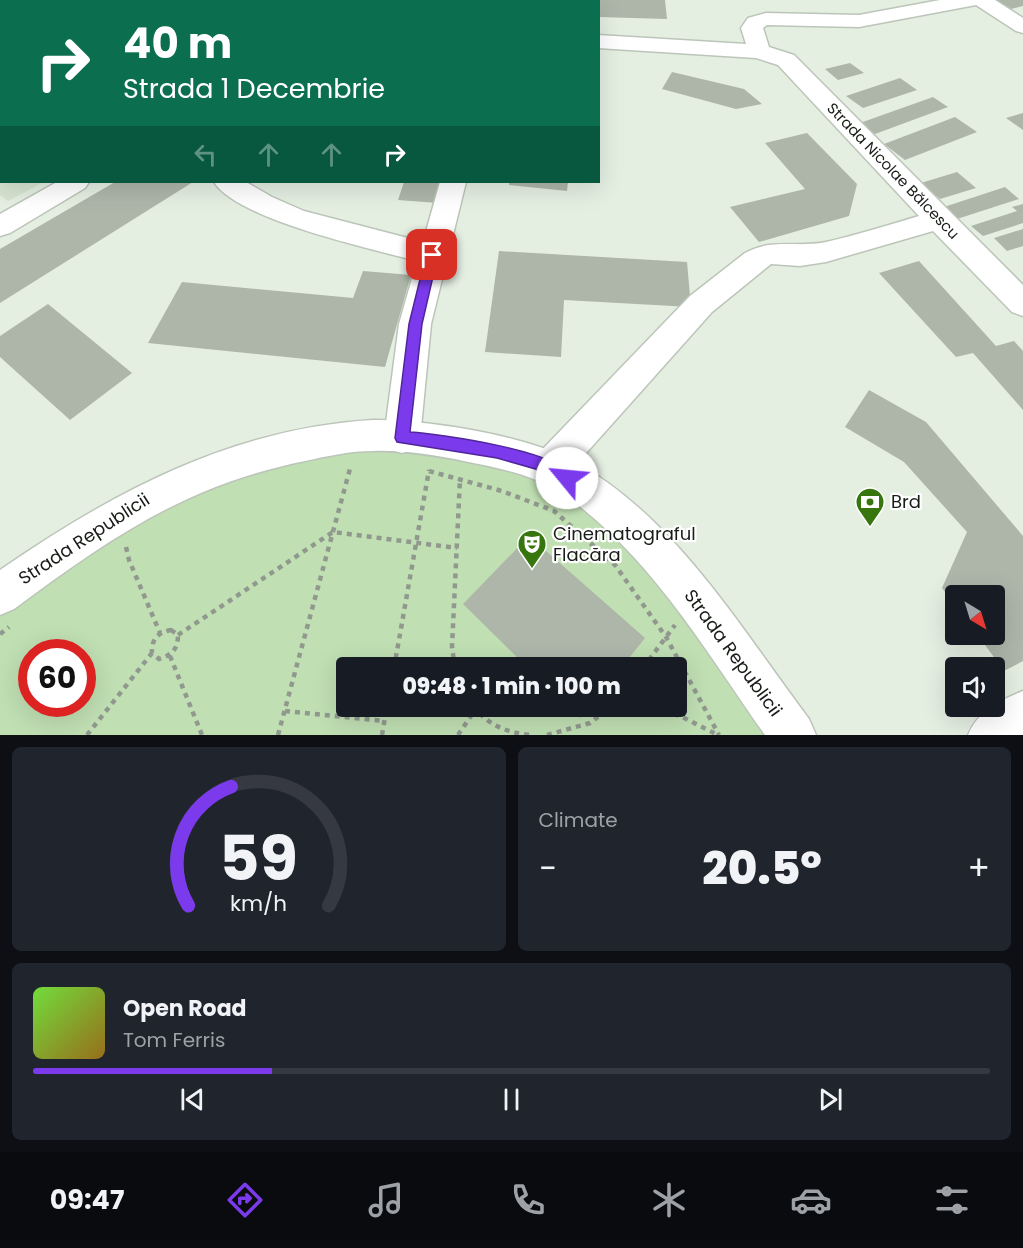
<!DOCTYPE html>
<meta charset="utf-8">
<style>
:root{--surface:#171b24;--page:#20242c;--text:#f1f3f6;--muted:#9ea1a6;--line:#363941;--accent:#7c3aed}
body{margin:0;font-family:Poppins,sans-serif;background:var(--page);color:var(--text);height:100vh;display:flex;flex-direction:column;font-size:22px;white-space:nowrap}
*{box-sizing:border-box;margin:0}
p{font-size:20px;color:var(--muted)}
.icon{flex:none;width:33px;height:33px;fill:none;stroke:currentColor;stroke-width:2;stroke-linecap:round;stroke-linejoin:round}
.map{position:relative;height:735px;overflow:hidden}
.side{display:flex;flex-direction:column;gap:12px;padding:12px;background:#0d0f14;flex:1}
.side>*{flex:none}
.hud{position:absolute;left:0px;top:0px;width:600px;height:183px;box-shadow:0 6px 24px #0002;background:#0b6e4f;color:#fff;overflow:hidden}
.needle{width:39px;rotate:142deg}
.controls{position:absolute;left:945px;top:585px;display:grid;gap:12px}
.controls a{display:grid;place-items:center;width:60px;height:60px;border-radius:6px;background:var(--surface);box-shadow:0 6px 24px #0002;font-size:30px}
.speed{position:absolute;left:18px;top:639px;display:flex;gap:12px;font-size:30px;font-weight:700;text-align:center}
.speed>*{display:grid;place-content:center;width:78px;height:78px;border-radius:50%;background:var(--surface);box-shadow:0 6px 24px #0002;line-height:1}
.speed .limit{border:9px solid #d22;background:#fff;color:#111}
.pin{position:absolute;display:grid;place-items:center;width:51px;height:51px;color:#fff;margin:-26px;border-radius:12px;box-shadow:0 3px 9px #0006}
.me{position:absolute;width:66px;margin:-33px;rotate:298deg;stroke-linejoin:round;filter:drop-shadow(0 0 4px #0008)}
.turn{display:flex;align-items:center;gap:21px;height:126px;padding:0 24px;font-size:27px}
.turn .icon{width:78px;height:78px;stroke-width:2.5}
.turn b{display:block;font-size:42px;line-height:51px}
.lanes{display:flex;align-items:center;height:57px;padding:0 24px;background:#0003;justify-content:center;gap:30px;direction:ltr}
.lanes .off{opacity:.35}
.big{font-size:45px;font-weight:800;line-height:1.1}
.side .widget{flex:1;display:flex;flex-direction:column;justify-content:center;gap:9px;min-width:0;padding:0 21px;border-radius:9px;background:var(--page)}
.side .dial{align-items:center;gap:0}
.dial svg{height:156px;overflow:visible;fill:none;stroke:var(--line);stroke-width:7;stroke-linecap:round;text-anchor:middle}
.dial text{fill:var(--text);stroke:none}
.song{display:flex;align-items:center;gap:18px}
.cover{width:72px;height:72px;border-radius:9px;background:linear-gradient(135deg,hsl(100 70% 55%),hsl(40 70% 35%))}
.played{height:6px;border-radius:3px;background:linear-gradient(90deg,var(--accent) 25%,var(--line) 25%)}
.keys{display:flex;justify-content:space-around;direction:ltr}
.heat{display:flex;justify-content:space-between;align-items:center;font-size:33px;direction:ltr}
.side .tiles{flex:1;display:grid;gap:12px;grid-template-columns:1fr 1fr}
.widget:last-child{grid-column:span 2}
.trip{position:absolute;left:336px;top:657px;width:351px;height:60px;border-radius:6px;background:var(--surface);box-shadow:0 6px 24px #0002;font-weight:800;line-height:60px;text-align:center}
.dock{display:flex;height:96px;justify-content:space-around;align-items:center;background:#090b0e;color:var(--muted)}
.dock .icon{width:42px;height:42px}
.dock .on{color:var(--accent)}
.dock b{font-size:27px;color:var(--text)}
.map>svg:first-child{display:block}
.built{fill:#d7e4d1}
.green{fill:#c0dfb3;fill-rule:evenodd}
.building{fill:#adb6a9}
.lines{fill:none;stroke-linecap:round;stroke-linejoin:round}
.minor-casing{stroke:#bcc5b9;stroke-width:3}
.major-casing{stroke:#bcc5b9;stroke-width:3}
.path{stroke:#91998f;stroke-width:4.5;stroke-dasharray:5 5;stroke-linecap:butt}
.minor{fill:#fff;fill-rule:evenodd}
.major{fill:#fff;fill-rule:evenodd}
.route{fill:#7c3aed;stroke:#51269a;stroke-width:1.5}
.labels{text-anchor:middle;stroke-width:4.5;stroke-linejoin:round;paint-order:stroke}
.far-street-label{font-size:15px;fill:#191d18;stroke:#fff}
.poi-label{font-size:18px;fill:#191d18;stroke:#fff;text-anchor:start}
.street-label{font-size:18px;fill:#191d18;stroke:#fff}
</style>
<div class="map">
<svg width="1023" height="735" viewBox="0 0 1023 735">
<rect width="100%" height="100%" fill="#e4eee1"/>
<path class="built" d="M1 37 2 182H44L8 201 0 195Z"/>
<path class="green" d="M435 440 601 500 793 735H0V595L212 468ZM32 652H82V704H32ZM346 668H676V706H346Z"/>
<path class="building" d="M598 0H665L667 19 598 17Z
M991 0H1023V6L1007 10Z
M850 63 864 73 838 80 825 69Z
M672 72 744 89 762 104 736 109 662 89Z
M900 78 917 90 863 108 846 96Z
M933 97 948 107 875 134 860 123Z
M1023 113V130L1006 118Z
M955 117 977 132 905 160 884 144Z
M807 133 857 184 849 216 759 242 730 207 805 189 765 143Z
M957 172 976 188 940 199 921 183Z
M115 182H193L0 303V249Z
M404 182H444L438 203 398 200Z
M509 182H568L567 191 509 185Z
M1005 187 1019 199 957 219 944 207Z
M1023 204V223L983 236 971 226 1017 211 1012 207Z
M1023 229V246L1007 251 994 238Z
M499 251 687 262 691 307 564 300 561 357 485 352Z
M919 261 996 346 1014 341 1023 351V410L973 353 956 357 879 273Z
M363 271 411 275 385 367 148 343 182 282 353 298Z
M48 304 132 373 70 420 0 357V336Z
M869 390 926 422 1023 536V661L1004 671 977 634H994V596H956V606L942 588 967 532 904 462 845 427Z
M529 536 645 638 621 668H528L463 604Z
M568 706H590L580 718Z"/>
<g class="lines">
<g class="minor-casing">
<path id="minor" d="M39 0H61L38 2Z
M492 0H512V2H492Z
M940 0H995L1023 18V33L1016 31 976 5 859 27 767 25 763 28 769 47 794 55 1023 285V316L1012 312 933 231 826 262 800 266 771 264 712 312 563 479 550 483 537 479 532 467 537 455 690 296 745 253C771 238 797 248 826 242 857 235 888 225 919 216L778 65 756 58 598 48V35L746 44 741 28 748 18 766 13 859 15Z
M0 15H2L0 28Z
M57 182H89L85 188 10 233 0 236V214Z
M214 182H246L272 197 304 211 423 242 440 182H466L431 324 420 438 415 449 402 453 389 449 384 438 399 324 417 261C372 249 238 220 214 182Z"/>
</g>
<g class="major-casing">
<path id="major" d="M373 420C428 420 525 435 573 461 674 515 742 630 809 719L816 735H765C707 653 653 560 570 499 538 475 503 469 464 461 434 455 404 450 373 451 350 451 328 456 305 461 186 485 110 538 14 609L0 615V570C113 492 233 428 373 420Z
M1023 691V735H968C978 711 1000 700 1023 691Z"/>
</g>
<path class="path" d="M429 471 502 491 554 511 615 565 666 637 719 735
M126 547 129 560 160 633
M171 630 178 635C178 649 172 655 159 659L152 653C151 640 158 632 171 630Z
M0 634 9 627
M178 635 333 532 457 548
M170 656 202 735
M394 668 429 470
M455 668 452 647 460 479
M643 668 675 625
M473 706C488 725 507 733 531 735
M645 706 680 716 718 735
M285 711 384 721
M87 735 152 653
M278 735 351 465
M382 735 387 706
M458 735 475 710
M547 735 590 723 612 706"/>
<use href="#minor" class="minor"/>
<use href="#major" class="major"/>
</g>
<path class="route" d="M432 250 438 255 422 324 410 432C440 434 562 451 574 478L572 483 567 485 546 472 497 458 397 442 395 438 409 324 426 255Z"/>
<defs>
<g id="bank-pin" transform="scale(1.5)"><path d="M0 17L-7.5 6A9.5 9.5 0 1 1 7.5 6Z" fill="#37750e" stroke="#fff"/><path d="M-6-4H6V4H-6ZM0-2.3a2.3 2.3 0 1 0 0 4.6a2.3 2.3 0 1 0 0-4.6Z" fill="#fff"/></g>
<g id="theatre-pin" transform="scale(1.5)"><path d="M0 17L-7.5 6A9.5 9.5 0 1 1 7.5 6Z" fill="#37750e" stroke="#fff"/><path d="M-5-5.5Q0-4 5-5.5V0Q5 5 0 6Q-5 5-5 0ZM-3.3-2.5H-1v1.5H-3.3ZM1-2.5H3.3v1.5H1ZM-2.8 1Q0 5.5 2.8 1Z" fill="#fff"/></g>
</defs>
<g fill-rule="evenodd">
<use href="#bank-pin" x="870" y="502"/>
<use href="#theatre-pin" x="532" y="544"/>
</g>
<g class="labels">
<g class="far-street-label">
<text transform="translate(893 171) rotate(46)" y="5">Strada Nicolae Bălcescu</text>
</g>
<g class="poi-label">
<text x="891" y="508">Brd</text>
<text x="553" y="540">Cinematograful<tspan x="553" dy="21">Flacăra</tspan></text>
</g>
<g class="street-label">
<text transform="translate(84 539) rotate(-33)" y="6">Strada Republicii</text>
<text transform="translate(733 653) rotate(54)" y="6">Strada Republicii</text>
</g>
</g>
</svg>
<div class="controls">
<a><svg class="needle" viewBox="-14 -14 28 28"><path d="M0-13l5 13h-10z" fill="#e53935"/><path d="M0 13l5-13h-10z" fill="#9ea1a6"/></svg></a>
<a><svg class="icon" aria-label="sound" viewBox="0 0 24 24"><path d="M4 9h4l5-4v14l-5-4H4zM17 9q2 3 0 6"/></svg></a>
</div>
<div class="speed"><div class="limit">60</div></div>
<div class="pin" style="left:432px;top:255px;background:#d93025"><svg class="icon" aria-label="arrive" viewBox="0 0 24 24"><path d="M6 21V4h12l-3 4 3 4H6"/></svg></div>
<svg class="me" style="left:567px;top:478px" viewBox="-20 -20 40 40"><circle r="19" fill="#fff"/><path d="M0-13L10 11 0 6-10 11z" fill="#7c3aed"/></svg>
<div class="trip">09:48 · 1 min · 100 m</div>
<div class="hud">
<div class="turn"><svg class="icon" aria-label="right" viewBox="0 0 24 24"><path d="M7 20v-9h11M14 6l5 5-5 5"/></svg><div><b>40 m</b>Strada 1 Decembrie</div></div>
<div class="lanes"><svg class="icon off" aria-label="left" viewBox="0 0 24 24"><path d="M17 20v-9H6M10 6l-5 5 5 5"/></svg><svg class="icon off" aria-label="ahead" viewBox="0 0 24 24"><path d="M12 20V5M6 11l6-6 6 6"/></svg><svg class="icon off" aria-label="ahead" viewBox="0 0 24 24"><path d="M12 20V5M6 11l6-6 6 6"/></svg><svg class="icon" aria-label="right" viewBox="0 0 24 24"><path d="M7 20v-9h11M14 6l5 5-5 5"/></svg></div>
</div>
</div>
<section class="side">
<div class="tiles">
<div class="widget dial"><svg viewBox="0 0 100 80">
<path d="M14 69A42 42 0 1 1 86 69"/>
<path d="M14 69A42 42 0 0 1 36 8" stroke="#7c3aed"/>
<text x="50" y="56" font-size="32" font-weight="700">59</text>
<text x="50" y="72" font-size="11">km/h</text>
</svg></div>
<div class="widget"><p>Climate</p>
<div class="heat"><a>−</a><b class="big">20.5°</b><a>+</a></div>
</div>
<div class="widget">
<div class="song"><i class="cover"></i><div><b>Open Road</b><p>Tom Ferris</p></div></div>
<div class="played"></div>
<div class="keys"><svg class="icon" aria-label="previous" viewBox="0 0 24 24"><path d="M18 5L8 12l10 7zM5 5v14"/></svg><svg class="icon" aria-label="pause" viewBox="0 0 24 24"><path d="M8 5v14M16 5v14"/></svg><svg class="icon" aria-label="next" viewBox="0 0 24 24"><path d="M6 5l10 7-10 7zM19 5v14"/></svg></div>
</div>
</div>
</section>
<nav class="dock">
<b>09:47</b>
<svg class="icon on" aria-label="directions" viewBox="0 0 24 24"><path d="M12 3l9 9-9 9-9-9zM9 14v-3h6M13 9l2 2-2 2"/></svg>
<svg class="icon" aria-label="music" viewBox="0 0 24 24"><path d="M9 18V5l10-2v13"/><circle cx="6" cy="18" r="3"/><circle cx="16" cy="16" r="3"/></svg>
<svg class="icon" aria-label="phone" viewBox="0 0 24 24"><path d="M5 4h4l2 5-3 2q2 4 5 5l2-3 5 2v4C11 20 4 13 5 4z"/></svg>
<svg class="icon" aria-label="climate" viewBox="0 0 24 24"><path d="M12 3v18M4 7l16 10M4 17L20 7"/></svg>
<svg class="icon" aria-label="car" viewBox="0 0 24 24"><path d="M5 17H2v-5l4-1 3-4h7l3 4 3 1v5h-3M9 17h6M6 11h13"/><circle cx="7" cy="17" r="2"/><circle cx="17" cy="17" r="2"/></svg>
<svg class="icon" aria-label="filters" viewBox="0 0 24 24"><path d="M4 7h16M4 17h16"/><circle cx="9" cy="7" r="2"/><circle cx="15" cy="17" r="2"/></svg>
</nav>
